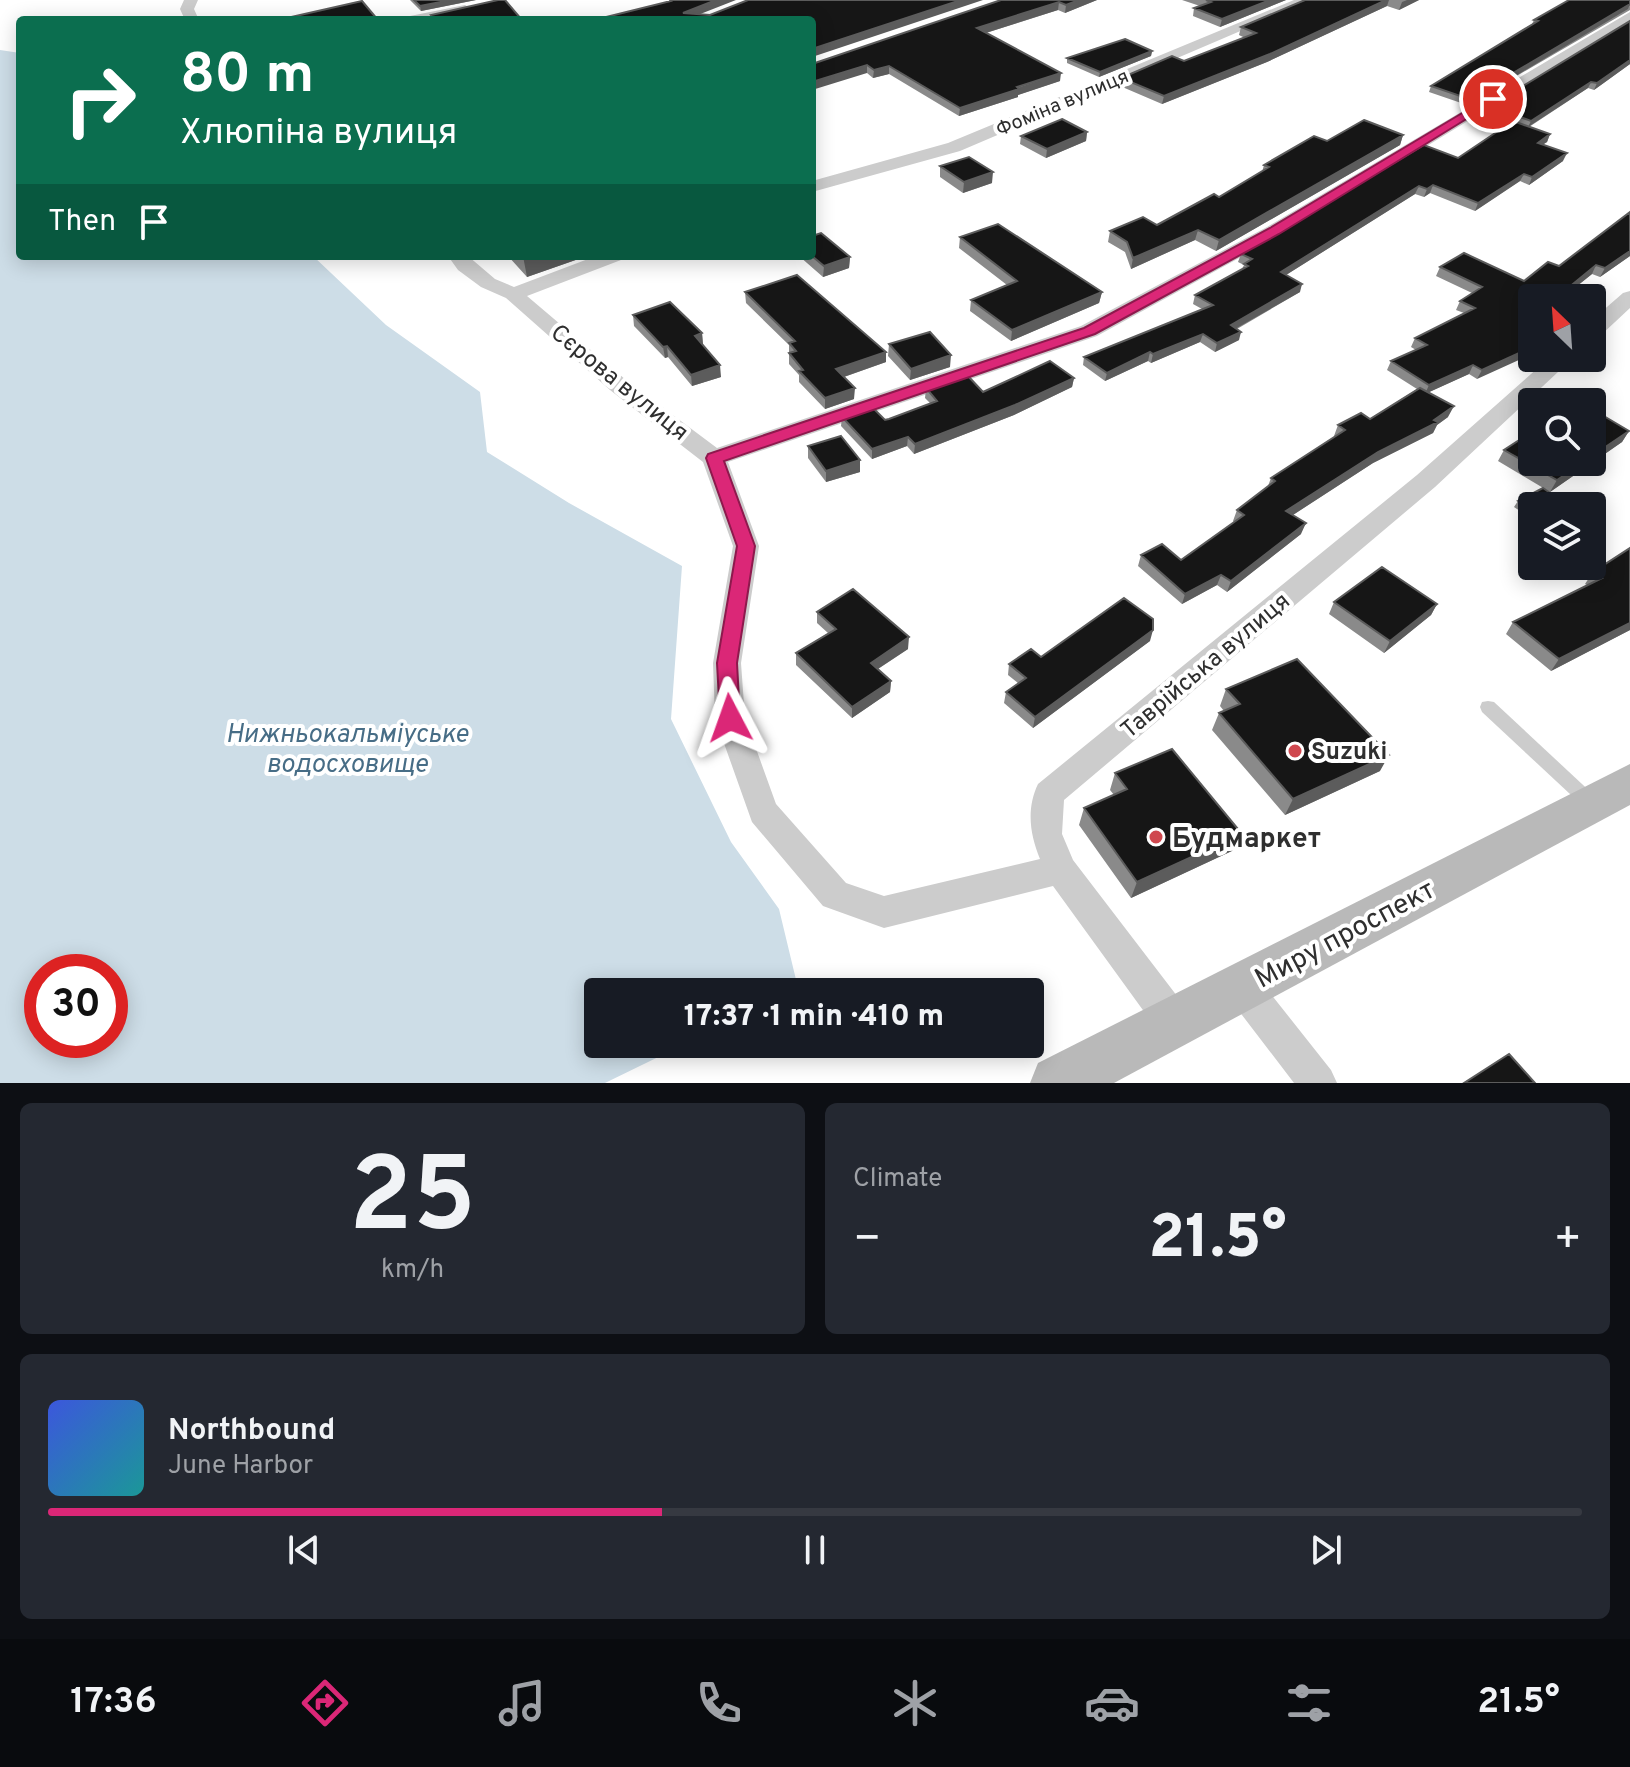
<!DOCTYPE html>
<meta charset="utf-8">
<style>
:root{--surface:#171b24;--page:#242831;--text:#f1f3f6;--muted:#9ea1a6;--line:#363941;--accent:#db2777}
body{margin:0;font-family:Overpass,sans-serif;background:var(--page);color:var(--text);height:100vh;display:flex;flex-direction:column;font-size:30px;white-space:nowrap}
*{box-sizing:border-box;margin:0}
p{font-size:26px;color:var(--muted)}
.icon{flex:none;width:44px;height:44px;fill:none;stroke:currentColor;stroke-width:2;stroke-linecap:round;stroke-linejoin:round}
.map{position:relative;height:1083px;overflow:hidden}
.side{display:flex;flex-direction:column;gap:20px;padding:20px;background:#0d0f14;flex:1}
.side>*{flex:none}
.guide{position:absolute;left:16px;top:16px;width:800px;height:244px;border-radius:8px;box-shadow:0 4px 20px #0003;background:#0b6e4f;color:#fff;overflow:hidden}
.needle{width:52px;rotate:335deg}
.fabs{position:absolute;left:1518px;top:284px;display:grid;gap:16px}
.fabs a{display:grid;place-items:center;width:88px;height:88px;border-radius:8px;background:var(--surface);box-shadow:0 4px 20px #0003;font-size:40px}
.speed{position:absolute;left:24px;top:954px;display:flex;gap:16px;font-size:40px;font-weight:700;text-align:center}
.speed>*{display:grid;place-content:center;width:104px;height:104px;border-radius:50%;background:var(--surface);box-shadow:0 4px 20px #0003;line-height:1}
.speed .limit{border:12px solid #d22;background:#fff;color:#111}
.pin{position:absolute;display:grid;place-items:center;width:68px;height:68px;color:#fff;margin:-34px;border:4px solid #fff;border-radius:50%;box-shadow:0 2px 8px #0007}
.me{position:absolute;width:88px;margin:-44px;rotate:356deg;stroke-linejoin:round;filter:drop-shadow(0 0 6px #0008)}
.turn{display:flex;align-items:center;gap:28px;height:168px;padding:0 32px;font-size:36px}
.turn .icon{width:104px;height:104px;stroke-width:2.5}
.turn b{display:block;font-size:56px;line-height:68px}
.then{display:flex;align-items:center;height:76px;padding:0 32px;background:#0003;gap:16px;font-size:30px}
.big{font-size:60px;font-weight:800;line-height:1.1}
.side .tile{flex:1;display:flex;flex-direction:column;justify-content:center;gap:12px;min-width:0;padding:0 28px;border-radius:12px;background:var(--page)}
.side .dial{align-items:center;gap:0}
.dial b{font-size:104px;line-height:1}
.song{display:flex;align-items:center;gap:24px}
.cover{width:96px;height:96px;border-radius:12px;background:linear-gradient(135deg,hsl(230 70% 55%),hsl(180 70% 35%))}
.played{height:8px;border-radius:4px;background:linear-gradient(90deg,var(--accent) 40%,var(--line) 40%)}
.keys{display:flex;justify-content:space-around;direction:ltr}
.heat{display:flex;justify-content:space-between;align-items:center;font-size:44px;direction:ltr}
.side .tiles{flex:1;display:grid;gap:20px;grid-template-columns:1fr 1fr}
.tile:last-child{grid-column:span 2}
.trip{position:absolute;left:584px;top:978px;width:460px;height:80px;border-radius:8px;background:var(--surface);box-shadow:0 4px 20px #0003;font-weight:800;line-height:80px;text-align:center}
.menu{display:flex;height:128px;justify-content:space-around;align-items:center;background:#090b0e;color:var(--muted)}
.menu .icon{width:56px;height:56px}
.menu .selected{color:var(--accent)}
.menu b{font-size:36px;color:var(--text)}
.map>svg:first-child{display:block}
.water{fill:#cddde7;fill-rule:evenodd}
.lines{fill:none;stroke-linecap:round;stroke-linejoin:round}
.service{fill:#ccc;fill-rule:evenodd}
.minor{fill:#ccc;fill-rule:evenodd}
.secondary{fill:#b9b9b9;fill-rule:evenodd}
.wall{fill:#8a8a8a}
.shaded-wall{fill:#5c5c5c}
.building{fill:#161616;stroke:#5c5c5c;stroke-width:2}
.route{fill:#db2777;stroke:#8e194d;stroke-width:2}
.poi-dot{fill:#cf484f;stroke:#fff;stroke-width:3}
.labels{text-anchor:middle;stroke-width:8;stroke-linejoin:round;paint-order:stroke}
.far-street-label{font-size:20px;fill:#2f2f2f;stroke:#fff}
.street-label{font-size:24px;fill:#2f2f2f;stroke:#fff}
.poi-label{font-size:24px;font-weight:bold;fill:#2f2f2f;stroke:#fff;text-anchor:start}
.water-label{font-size:26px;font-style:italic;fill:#476d86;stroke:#fff}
.near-poi-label{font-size:28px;font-weight:bold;fill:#2f2f2f;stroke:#fff;text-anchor:start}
.near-street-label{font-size:28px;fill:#2f2f2f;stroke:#fff}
</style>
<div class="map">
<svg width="1630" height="1083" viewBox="0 0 1630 1083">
<rect width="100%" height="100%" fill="#fff"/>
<path class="water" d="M0 50 20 53V256H313L386 325 480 392 487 452 569 503 682 566 671 719 731 842 779 909 798 988 790 992H598V1044H685L605 1083H0ZM42 972H110V1040H42Z"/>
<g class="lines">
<path class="service" d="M1488 701 1494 702 1597 798 1600 803 1597 808 1591 810 1585 808 1482 712 1480 707 1482 702Z"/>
<path class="minor" d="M184 0H198L194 9 199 20H185L180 9Z
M1294 0H1313L960 151 812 192V181L948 143Z
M465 5 472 9 470 12 432 20H403L410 16Z
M1630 12V22L1281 235 1097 336 728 462 759 546 741 663 745 718 776 804 846 883 884 896 1040 859C1030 835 1026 809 1038 784L1417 475 1549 358H1573L1435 487 1064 800 1062 834 1073 860 1187 1009 1192 1022 1187 1035 1174 1040 1161 1035 1053 886 884 928 823 906 752 822 715 718 713 663 733 546 703 462 610 390 506 298 481 287 458 270 448 256H468L495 279 514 287 596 256H624L621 260 527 296 626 380 717 448 1081 326 1267 227Z
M1630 291V308L1600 336 1592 337V320L1623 293Z
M1242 969 1255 974 1331 1070 1337 1083H1294L1229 998 1224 986 1229 974Z"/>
<path class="secondary" d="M1630 764V805L1114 1083H1030L1038 1063Z"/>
</g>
<path class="wall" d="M410 0H476L421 11Z
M1001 0H1097L1065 13 1058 10 986 33 1060 81 1018 95V97L959 116 889 74 873 78 867 73 813 65Z
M1182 0H1286L1220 27 1193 16 1194 8 1200 6Z
M1305 0H1419L1399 10 1387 6 1267 62 1162 104 1120 86 1121 78 1184 61 1245 38 1239 35 1241 27Z
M1630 0V10L1467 105 1429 92 1431 86 1532 24 1534 20Z
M1630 21V64L1594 90 1588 88 1529 127 1550 134 1547 142 1543 144 1563 161 1529 185 1520 181 1475 211 1430 193 1424 197 1415 194 1286 275 1300 292 1237 329 1239 340 1215 352 1200 342 1151 363 1148 361 1105 381 1083 365 1084 357 1202 309 1193 304 1195 295 1242 269 1244 265 1238 262 1241 254 1458 158 1512 121 1487 113 1490 106Z
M1152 51 1151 56 1099 77 1067 63V58Z
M1087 132 1086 141 1046 158 1020 144 1021 136Z
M1403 135 1400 145 1216 251 1195 240 1131 269 1125 252 1108 242 1110 231 1157 225 1219 197 1262 172 1264 165 1327 141Z
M940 166 992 183 963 193 940 177Z
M960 237 1102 292 1099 303 1011 341 970 311 971 300 1007 285 959 248Z
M508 256H587L527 277Z
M799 256 850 257 849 268 823 277Z
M1630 256 1600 277 1592 274 1562 298 1477 379 1469 374 1429 392 1448 417 1437 425 1433 433 1373 463 1293 515 1301 534 1227 592 1217 585 1182 604 1138 566 1141 555 1181 560 1234 522 1233 521 1237 510 1268 486 1271 478 1335 437 1334 436 1338 425 1370 419 1417 389 1387 370 1391 361 1416 350 1411 347 1415 338 1464 313 1456 310 1460 301 1472 293 1436 276 1440 267 1524 281 1559 266Z
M745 292 886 352V362L844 377 854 399 825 409 799 382V375L789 364V345L746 303Z
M633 315 702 333 703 345 721 377 692 386 668 357 665 358 634 326Z
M889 344 950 367 910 380 888 356Z
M1074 378 1072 387 1014 415 914 454 907 446 872 459 841 426 842 417 889 419 931 404 925 398 926 388 983 392Z
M1629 431 1622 442 1550 492 1498 461 1504 450 1532 462Z
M808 446 860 460V472L826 482 808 458Z
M1518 501 1532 506V519L1514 507Z
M1630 548V630L1551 671 1506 634 1513 622 1587 585 1585 584 1593 572Z
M1334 602 1437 604 1431 615 1384 653 1329 614Z
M817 612 908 649 878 669 891 681 890 692 852 718 796 665V653L828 633 817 623Z
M1150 641 1033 728 1004 703 1006 692 1018 683 1008 675 1009 664 1041 657Z
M1226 689 1380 771 1285 815 1212 730 1219 713 1224 711 1220 706Z
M1115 773 1234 850 1131 898 1079 825 1084 808 1114 795 1110 790Z"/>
<path class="shaded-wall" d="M451 0H476L421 11 420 6Z
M716 0H736L685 20 683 13Z
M961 0H983L812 57V49Z
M1079 0H1097L1065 13 1066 5Z
M1270 0H1286L1220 27 1222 19Z
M1386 0H1389L1387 6 1267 62 1162 104 1164 96Z
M1407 0H1419L1399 10 1402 2Z
M1059 2 1058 10 976 36 977 28Z
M1630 4 1628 9 1467 105 1469 99Z
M1152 51 1151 56 1099 77 1100 72Z
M1630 60V64L1594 90 1597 83Z
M867 65V73L812 90V82Z
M889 66V74L873 78 874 70Z
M1061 73 1060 81 1018 95V97L959 116 960 108Z
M1591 82 1588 88 1528 127 1531 121Z
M1087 132 1086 141 1046 158 1047 149Z
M1550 134 1547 142 1535 150 1538 143Z
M1403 135 1400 145 1216 251 1219 240Z
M1567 153 1563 161 1529 185 1532 177Z
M993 172 992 183 963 193 964 182Z
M1524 174 1520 181 1475 211 1478 203Z
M1433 185 1430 193 1424 197 1427 189Z
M1419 186 1415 194 1278 280 1281 272Z
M1198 230 1195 240 1131 269 1133 258Z
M1630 251V256L1600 277 1605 268Z
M523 256H587L527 277Z
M850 257 849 268 823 277 824 266Z
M1596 265 1592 274 1562 298 1557 297Z
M1302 284 1300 292 1228 333 1231 325Z
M1102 292 1099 303 1011 341 1012 330Z
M1241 332 1239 340 1215 352 1217 343Z
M702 333 703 345 695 336Z
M1203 334 1200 342 1151 363 1153 354Z
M667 346 668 357 665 358 663 347Z
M1532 347V354L1477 379 1482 370Z
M886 352V362L835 380 836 369Z
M1150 352 1148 361 1105 381 1107 373Z
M951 355 950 367 910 380 911 369Z
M720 365 721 377 692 386 691 375Z
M1473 365 1469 374 1425 394 1429 385Z
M1074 378 1072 387 1014 415 914 454 915 444Z
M855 388 854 399 825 409V398Z
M1454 406 1448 417 1437 425 1433 433 1373 463 1282 522 1286 511 1378 452Z
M1629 431 1622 442 1550 492 1557 480 1584 462H1592V456Z
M908 437 907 446 872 459V449Z
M860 460V472L826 482V471Z
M1306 523 1301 534 1227 592 1231 581Z
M1221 575 1217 585 1182 604 1185 594Z
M1437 604 1431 615 1384 653 1390 641Z
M1630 623V630L1551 671 1559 659Z
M1153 630 1150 641 1033 728 1035 717Z
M909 637 908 649 870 674 871 663Z
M891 681 890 692 852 718V707Z
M1389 755 1380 771 1285 815 1293 799Z
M1242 834 1234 850 1131 898 1137 882Z"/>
<path class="building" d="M414 0H451L420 6Z
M498 0H505L522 20H436L431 15Z
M670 0H716L683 13 710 15 748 0H961L812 49V20H594L671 1Z
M1001 0H1079L1066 5 1059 2 977 28 1061 73 1017 87 1019 89 960 108 889 66 874 70 867 65 812 82V64Z
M1206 0H1270L1222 19 1194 8 1211 2Z
M1305 0H1386L1270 54 1164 96 1121 78 1172 56 1184 61 1256 33 1241 27Z
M1569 0H1630V4L1469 99 1431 86 1538 21 1534 20Z
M362 1 378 20H278Z
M1630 21V60L1597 83 1591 82 1531 121 1490 106Z
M1125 39 1152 51 1100 72 1067 58Z
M1062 119 1087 132 1047 149 1021 136Z
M1364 120 1403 135 1219 240 1198 230 1133 258 1127 242 1110 231 1143 217 1157 225 1214 194 1219 197 1269 167 1264 165 1314 136 1327 141Z
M1513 121 1550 134 1538 143 1567 153 1532 177 1524 174 1478 203 1433 185 1427 189 1419 186 1281 272 1302 284 1231 325 1241 332 1217 343 1203 334 1153 354 1150 352 1107 373 1084 357 1213 305 1195 295 1248 266 1244 264 1252 259 1241 254 1424 145 1458 158Z
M969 157 993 172 964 182 940 166Z
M1630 212V251L1605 268 1596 265 1557 297 1560 298H1532V347L1482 370 1473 365 1429 385 1391 361 1427 345 1415 338 1475 308 1460 301 1482 287 1440 267 1464 253 1524 281 1548 262 1559 266Z
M998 224 1102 292 1012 330 971 300 1017 281 960 237Z
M821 233 850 257 824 266 812 256V236Z
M797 275 886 352 836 369 855 388 825 398 799 371 803 370 789 353 796 351 789 343 795 341 745 292Z
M670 302 702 333 695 336 720 365 691 375 667 346 663 347 633 315Z
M930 332 951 355 911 369 889 344Z
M1050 361 1074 378 1015 405 915 444 908 437 872 449 842 417 872 407 885 420 889 419 937 401 926 388 967 375 983 392Z
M1420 388 1454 406 1434 420 1438 422 1378 452 1286 511 1306 523 1231 581 1221 575 1185 594 1141 555 1162 544 1181 560 1244 515 1237 510 1275 481 1271 478 1345 430 1338 425 1361 413 1370 419Z
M1592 409 1629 431 1592 456Z
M1527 435 1532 438V462H1584L1557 480 1504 450Z
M841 436 860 460 826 471 808 446Z
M1543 488 1569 506H1532V511L1518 501Z
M1630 548V623L1559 659 1513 622 1602 578 1593 572Z
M1382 567 1437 604 1390 641 1334 602Z
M853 589 909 637 871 663 891 681 852 707 796 653 836 629 817 612Z
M1124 598 1153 619V630L1035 717 1006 692 1026 678 1009 664 1031 649 1041 657Z
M1297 659 1389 755 1293 799 1219 713 1240 704 1226 689Z
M1172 749 1242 834 1137 882 1084 808 1127 789 1115 773Z
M1509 1054 1535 1083H1464Z"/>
<path class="route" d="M1489 97 1499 99 1279 234 1095 334 724 461 755 546 737 663 740 718 737 724 730 726 723 724 720 718 717 663 737 546 706 458 708 454 1084 328 1270 228Z"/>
<g class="poi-dot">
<circle cx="1295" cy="751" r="8"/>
<circle cx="1156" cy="837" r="8"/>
</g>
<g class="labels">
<g class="far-street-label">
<text transform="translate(1062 102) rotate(-23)" y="7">Фоміна вулиця</text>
</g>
<g class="street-label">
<text transform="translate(620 382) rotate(39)" y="8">Сєрова вулиця</text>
<text transform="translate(1205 665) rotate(-40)" y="8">Таврійська вулиця</text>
</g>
<g class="poi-label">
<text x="1311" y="759">Suzuki</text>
</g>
<g class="water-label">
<text x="347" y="742">Нижньокальміуське<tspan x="347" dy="30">водосховище</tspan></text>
</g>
<g class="near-poi-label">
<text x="1172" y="847">Будмаркет</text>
</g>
<g class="near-street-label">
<text transform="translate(1344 933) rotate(-28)" y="10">Миру проспект</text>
</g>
</g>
</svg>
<div class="fabs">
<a><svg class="needle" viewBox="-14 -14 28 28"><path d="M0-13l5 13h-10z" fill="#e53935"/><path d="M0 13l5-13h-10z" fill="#9ea1a6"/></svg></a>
<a><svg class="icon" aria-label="search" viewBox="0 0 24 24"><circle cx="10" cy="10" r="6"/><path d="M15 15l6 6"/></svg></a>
<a><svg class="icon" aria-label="layers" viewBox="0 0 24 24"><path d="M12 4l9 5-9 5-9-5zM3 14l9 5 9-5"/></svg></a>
</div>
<div class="speed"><div class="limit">30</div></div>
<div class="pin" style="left:1493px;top:99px;background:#d93025"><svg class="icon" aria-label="arrive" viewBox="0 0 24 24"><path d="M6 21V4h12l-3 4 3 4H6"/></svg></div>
<svg class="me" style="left:730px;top:718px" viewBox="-20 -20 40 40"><path d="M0-17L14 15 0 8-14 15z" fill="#db2777" stroke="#fff" stroke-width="4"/></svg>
<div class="trip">17:37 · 1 min · 410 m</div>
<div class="guide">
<div class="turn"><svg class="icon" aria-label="right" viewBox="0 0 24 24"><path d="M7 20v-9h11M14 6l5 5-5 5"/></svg><div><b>80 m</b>Хлюпіна вулиця</div></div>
<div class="then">Then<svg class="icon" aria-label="arrive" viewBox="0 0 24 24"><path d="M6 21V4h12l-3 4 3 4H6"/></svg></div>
</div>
</div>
<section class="side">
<div class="tiles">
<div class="tile dial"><b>25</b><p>km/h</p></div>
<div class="tile"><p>Climate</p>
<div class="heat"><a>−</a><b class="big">21.5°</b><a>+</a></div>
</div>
<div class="tile">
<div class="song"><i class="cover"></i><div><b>Northbound</b><p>June Harbor</p></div></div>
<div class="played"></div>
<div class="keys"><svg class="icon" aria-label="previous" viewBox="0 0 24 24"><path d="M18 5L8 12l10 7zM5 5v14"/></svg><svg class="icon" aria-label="pause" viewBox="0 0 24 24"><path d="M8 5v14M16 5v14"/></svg><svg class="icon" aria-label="next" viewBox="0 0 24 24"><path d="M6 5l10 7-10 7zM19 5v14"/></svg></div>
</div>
</div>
</section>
<nav class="menu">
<b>17:36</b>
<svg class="icon selected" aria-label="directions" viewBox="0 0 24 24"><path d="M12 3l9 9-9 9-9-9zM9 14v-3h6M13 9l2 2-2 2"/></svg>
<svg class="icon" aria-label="music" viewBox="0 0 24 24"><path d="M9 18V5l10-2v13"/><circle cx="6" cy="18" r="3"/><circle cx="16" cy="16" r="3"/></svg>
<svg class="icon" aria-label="phone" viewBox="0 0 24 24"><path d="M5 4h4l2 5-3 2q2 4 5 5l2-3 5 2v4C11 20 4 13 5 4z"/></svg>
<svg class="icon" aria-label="climate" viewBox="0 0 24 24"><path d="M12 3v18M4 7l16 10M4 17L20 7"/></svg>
<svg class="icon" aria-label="car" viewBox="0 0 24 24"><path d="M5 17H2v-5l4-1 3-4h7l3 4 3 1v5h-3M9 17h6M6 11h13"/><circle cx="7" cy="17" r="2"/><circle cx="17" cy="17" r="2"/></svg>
<svg class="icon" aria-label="filters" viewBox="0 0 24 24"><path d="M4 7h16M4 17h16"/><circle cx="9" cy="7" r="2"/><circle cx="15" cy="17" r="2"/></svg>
<b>21.5°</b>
</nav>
